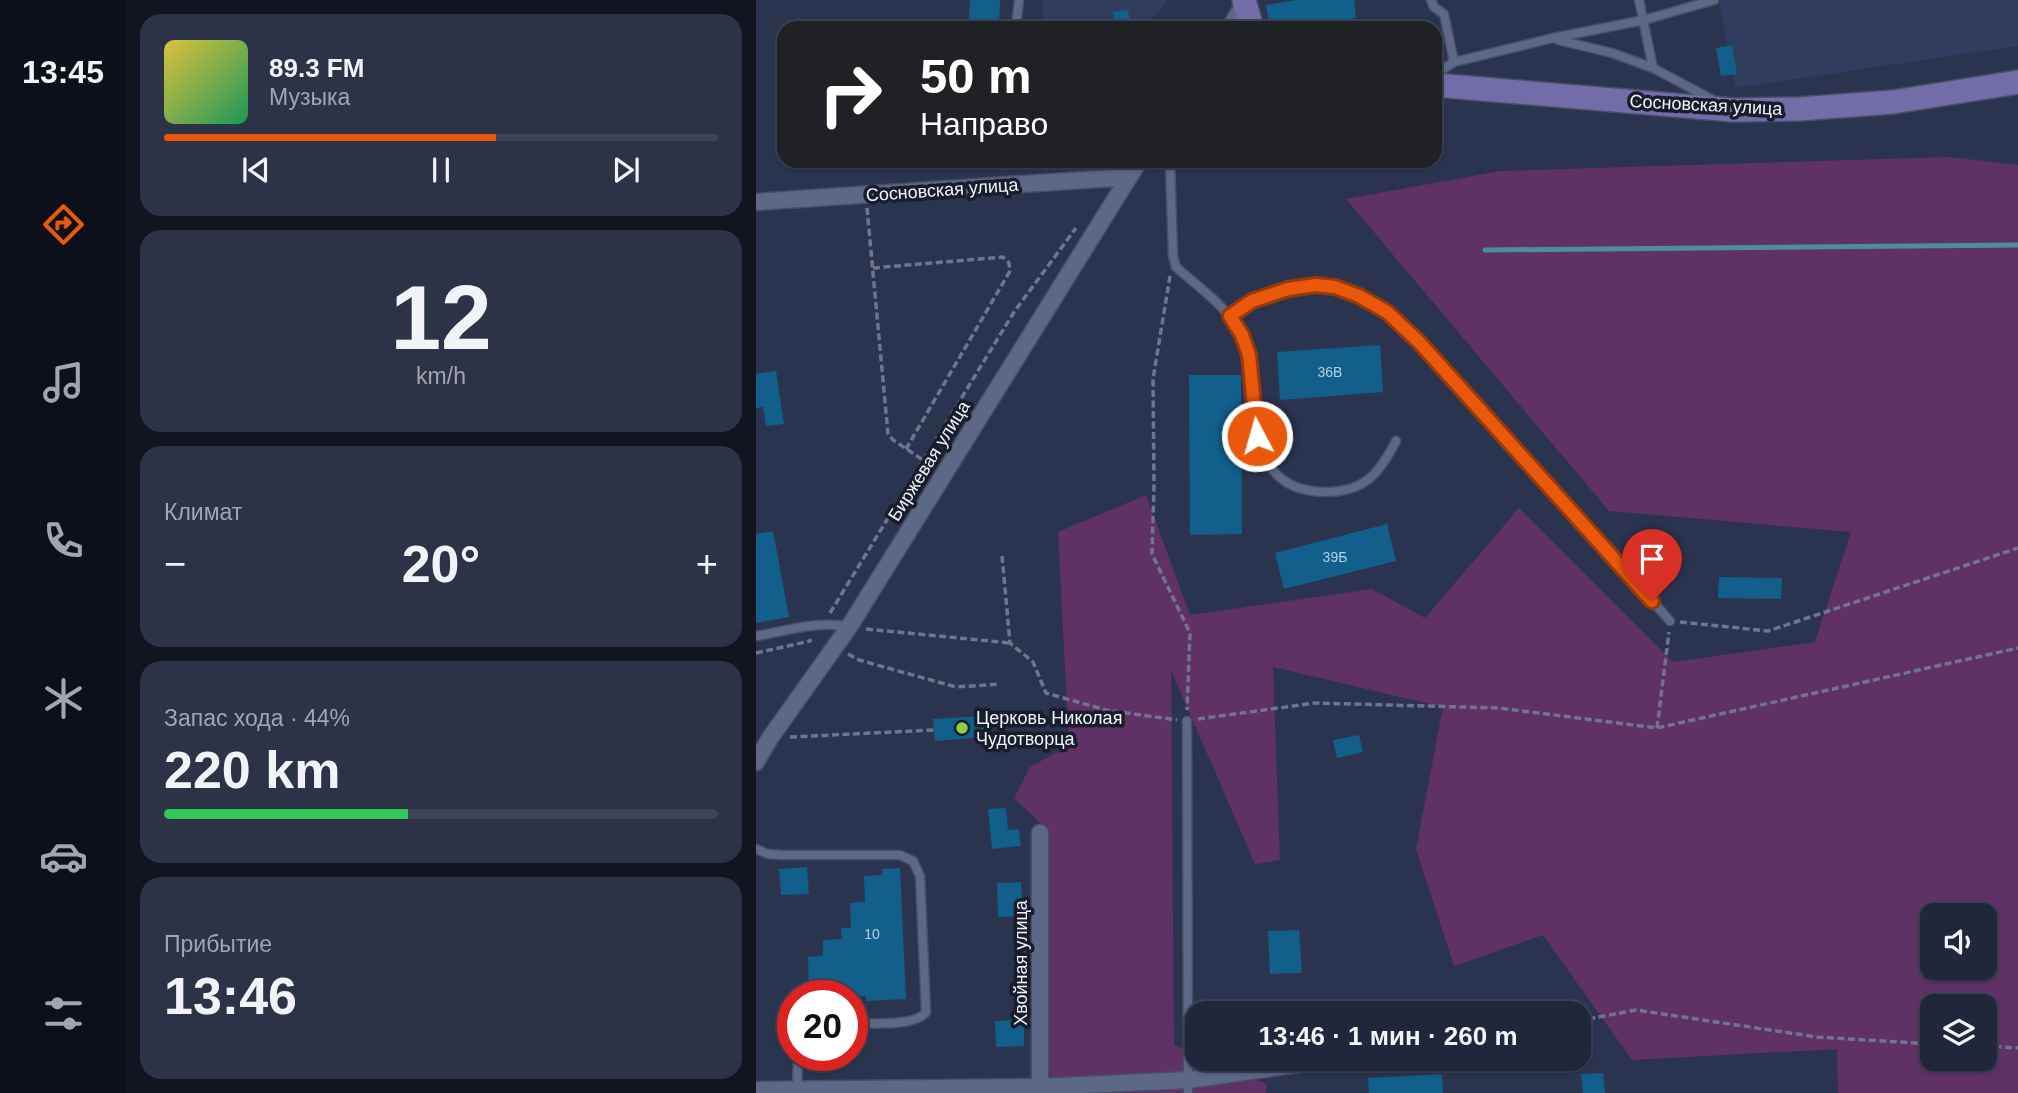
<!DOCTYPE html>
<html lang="ru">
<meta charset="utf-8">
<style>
:root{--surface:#20273b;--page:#2d3346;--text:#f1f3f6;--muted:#a2a5af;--line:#3d4455;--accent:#ea580c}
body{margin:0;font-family:Helvetica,sans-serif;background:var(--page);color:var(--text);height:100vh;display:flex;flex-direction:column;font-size:26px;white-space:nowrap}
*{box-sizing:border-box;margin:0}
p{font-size:23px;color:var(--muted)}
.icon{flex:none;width:38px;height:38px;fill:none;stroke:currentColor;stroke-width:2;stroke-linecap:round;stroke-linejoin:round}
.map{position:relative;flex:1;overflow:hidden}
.sheet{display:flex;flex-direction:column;gap:14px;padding:14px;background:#121520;width:630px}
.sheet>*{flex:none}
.guide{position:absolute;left:21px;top:21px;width:665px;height:147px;border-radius:21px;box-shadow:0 2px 5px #0004,0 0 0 2px var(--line);background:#202124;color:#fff;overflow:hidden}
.controls{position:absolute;left:1164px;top:903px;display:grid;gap:14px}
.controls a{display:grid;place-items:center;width:77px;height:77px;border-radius:14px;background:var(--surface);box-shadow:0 2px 5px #0004,0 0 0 2px var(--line);font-size:35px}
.speed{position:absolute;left:21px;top:980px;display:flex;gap:14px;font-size:35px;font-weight:700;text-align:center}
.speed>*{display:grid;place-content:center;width:91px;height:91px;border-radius:50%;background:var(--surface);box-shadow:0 2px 5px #0004,0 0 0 2px var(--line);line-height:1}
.speed .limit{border:10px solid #d22;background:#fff;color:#111}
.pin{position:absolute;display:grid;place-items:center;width:60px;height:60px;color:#fff;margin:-72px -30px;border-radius:50% 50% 50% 0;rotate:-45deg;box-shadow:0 0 7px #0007}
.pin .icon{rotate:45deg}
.me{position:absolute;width:77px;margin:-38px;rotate:354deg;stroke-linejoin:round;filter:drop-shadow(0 0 5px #0008)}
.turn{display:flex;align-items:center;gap:24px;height:147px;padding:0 28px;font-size:32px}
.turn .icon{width:91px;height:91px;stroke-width:2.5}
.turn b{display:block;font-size:49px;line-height:60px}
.big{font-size:52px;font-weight:700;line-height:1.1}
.sheet .tile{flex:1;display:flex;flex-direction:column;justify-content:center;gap:10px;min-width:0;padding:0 24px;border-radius:21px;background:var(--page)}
.sheet .dial{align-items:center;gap:0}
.dial b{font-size:91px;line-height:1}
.song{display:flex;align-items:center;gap:21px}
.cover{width:84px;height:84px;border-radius:10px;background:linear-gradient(135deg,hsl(50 70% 55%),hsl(150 70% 35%))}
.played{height:7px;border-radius:4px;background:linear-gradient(90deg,var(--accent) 60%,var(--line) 60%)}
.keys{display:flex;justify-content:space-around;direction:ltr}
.heat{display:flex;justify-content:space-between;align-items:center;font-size:38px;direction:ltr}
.charge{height:10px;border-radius:5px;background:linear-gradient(90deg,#34c759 44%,var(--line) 0)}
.trip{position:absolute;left:429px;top:1001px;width:406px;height:70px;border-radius:21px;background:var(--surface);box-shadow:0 2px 5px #0004,0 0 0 2px var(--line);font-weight:700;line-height:70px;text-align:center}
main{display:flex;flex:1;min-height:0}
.tabs{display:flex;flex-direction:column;width:126px;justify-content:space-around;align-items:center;background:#0d1018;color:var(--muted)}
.tabs .icon{width:49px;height:49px}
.tabs .current{color:var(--accent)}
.tabs b{font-size:32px;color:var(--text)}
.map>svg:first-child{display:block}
.built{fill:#313d5e}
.green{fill:#603164;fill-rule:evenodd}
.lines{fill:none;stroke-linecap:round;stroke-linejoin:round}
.stream{stroke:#498f9d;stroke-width:5}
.building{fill:#125f8c}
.lane-casing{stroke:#484f64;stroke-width:11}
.street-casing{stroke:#484f64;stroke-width:19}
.secondary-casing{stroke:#484f64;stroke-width:26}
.path{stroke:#6f768b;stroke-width:3.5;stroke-dasharray:7 3.5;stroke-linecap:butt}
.lane{stroke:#5d6886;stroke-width:8}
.street{stroke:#5d6886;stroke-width:16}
.secondary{stroke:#726da8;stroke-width:23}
.route-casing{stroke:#983908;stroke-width:18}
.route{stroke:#ea580c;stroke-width:12}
.poi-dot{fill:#8ece43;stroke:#181d29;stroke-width:2.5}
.labels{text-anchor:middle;stroke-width:7;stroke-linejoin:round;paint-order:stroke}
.number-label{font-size:14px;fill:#b8cfe2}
.street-label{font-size:18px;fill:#eff4fe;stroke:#181d29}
.poi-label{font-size:18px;fill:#eff4fe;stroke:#181d29;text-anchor:start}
</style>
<main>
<nav class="tabs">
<b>13:45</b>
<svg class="icon current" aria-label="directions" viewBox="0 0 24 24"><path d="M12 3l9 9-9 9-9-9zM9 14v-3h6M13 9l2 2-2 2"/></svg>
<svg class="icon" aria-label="music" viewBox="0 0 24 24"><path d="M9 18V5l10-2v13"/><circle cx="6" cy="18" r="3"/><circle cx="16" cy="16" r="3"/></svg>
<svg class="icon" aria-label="phone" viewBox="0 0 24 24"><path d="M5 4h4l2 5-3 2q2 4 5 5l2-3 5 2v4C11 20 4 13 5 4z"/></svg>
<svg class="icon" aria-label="climate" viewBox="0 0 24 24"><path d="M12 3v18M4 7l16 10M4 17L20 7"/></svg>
<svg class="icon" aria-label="car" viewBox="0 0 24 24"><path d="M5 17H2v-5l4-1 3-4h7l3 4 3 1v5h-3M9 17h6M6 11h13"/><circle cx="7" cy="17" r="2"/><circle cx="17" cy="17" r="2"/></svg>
<svg class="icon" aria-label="filters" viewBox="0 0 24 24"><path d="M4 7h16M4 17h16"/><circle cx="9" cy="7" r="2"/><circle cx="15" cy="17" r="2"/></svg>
</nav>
<section class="sheet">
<div class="tile">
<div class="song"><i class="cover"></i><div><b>89.3 FM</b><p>Музыка</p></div></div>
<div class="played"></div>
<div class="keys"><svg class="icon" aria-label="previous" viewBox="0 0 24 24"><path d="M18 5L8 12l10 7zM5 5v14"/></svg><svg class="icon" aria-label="pause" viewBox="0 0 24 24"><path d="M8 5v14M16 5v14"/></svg><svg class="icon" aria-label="next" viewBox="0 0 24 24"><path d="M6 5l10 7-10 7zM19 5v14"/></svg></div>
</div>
<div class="tile dial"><b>12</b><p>km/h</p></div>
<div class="tile"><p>Климат</p>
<div class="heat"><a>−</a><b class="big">20°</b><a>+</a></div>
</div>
<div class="tile"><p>Запас хода · 44%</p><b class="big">220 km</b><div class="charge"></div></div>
<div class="tile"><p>Прибытие</p><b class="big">13:46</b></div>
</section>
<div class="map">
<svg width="1262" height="1093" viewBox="0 0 1262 1093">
<rect width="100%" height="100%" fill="#2b344f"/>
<path class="built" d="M286 0H412L390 25V28H288Z
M963 0H1262V46L979 88Z"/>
<path class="green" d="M1194 157 1262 165V1093H1082L1081 1049 876 1060 787 935 698 966 660 849 687 707 517 667 524 860 499 864 415 670 418 1045 441 1055V1059H450L511 1084 510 1093H298L290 1053 293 831 258 798 274 767 313 746 302 532 390 495 434 615 616 589 669 618 763 508 917 662 1059 642 1095 532 853 511 590 199 745 171ZM1176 915H1228V968H1176ZM1176 1006H1228V1059H1176Z"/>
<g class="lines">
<path class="stream" d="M729 250 1262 245"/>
</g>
<path class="building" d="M214 0H244L243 28H212Z
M541 0H598L600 18 542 28H514L510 5Z
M372 10 375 28H360L357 12Z
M976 45 981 74 965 76 960 48Z
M624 345 627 392 524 400 521 352Z
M20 371 28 424 10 426 7 407 0 408V374Z
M433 375H485L486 534 434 535Z
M631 524 640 561 528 589 519 553Z
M17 531 33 617 0 623V534Z
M963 577 1026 578 1025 599 962 598Z
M226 716 235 726 229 737 179 741 177 719Z
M603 735 607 752 581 758 577 740Z
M250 808 252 830 263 829 265 846 236 849 232 809Z
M51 867 53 894 25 895 23 869Z
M144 868 150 999 110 1001V996H53L52 957 67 956V940L86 939 85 928H95L94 903 109 902 108 876 126 875V869Z
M265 882 267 916 242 917 241 883Z
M543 930 546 973 514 974 512 931Z
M268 1020V1046L240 1047 239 1021Z
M847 1073 849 1093H827L825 1074Z
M686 1074 687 1093H613L612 1078Z"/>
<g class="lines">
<g class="lane-casing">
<path id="lane" d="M675 0 678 7 688 14 698 62
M883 0 897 68
M260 28 263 0
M802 40 856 53 897 68 959 101
M679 74 698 62 797 38 888 20 958 0
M414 161 417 256 420 267C443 288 474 308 486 337 511 392 477 493 572 492 610 491 624 472 640 441
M473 315 496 301 532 289 560 285 579 287 603 296 631 312 663 342 914 621
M0 636C30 631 63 620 93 627
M431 721 432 1093
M0 849 12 854 27 855H144L157 861 164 876 170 1012C159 1027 114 1023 96 1023
M41 1089 42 1055"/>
</g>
<g class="street-casing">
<path id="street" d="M474 28 489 2
M0 202 372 177
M0 762 14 738 93 627 383 161
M284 833V1087L286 1093
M0 1090 284 1087 433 1080 576 1059"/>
</g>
<g class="secondary-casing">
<path id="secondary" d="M488 0 496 28
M679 85 977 110 1043 109 1137 102 1262 82"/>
</g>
<path class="path" d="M111 208 132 434 137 440 167 460
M117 268 247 257 253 263 254 271 150 449
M414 276 397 379 398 485 396 554 434 633 431 710
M246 556 254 643 277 662 290 693 350 710 421 720
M74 613 258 312 320 228
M924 622 1012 631 1262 548
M110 629 254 643
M0 653 54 641 55 639
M92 654 103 660 200 687 244 684
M442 719 559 703 743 708 901 728 1262 648
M901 728 913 632
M34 737 178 730
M822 1021 880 1010 1061 1037 1176 1044
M1228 1046 1262 1048"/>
<use href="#lane" class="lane"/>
<use href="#street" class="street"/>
<use href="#secondary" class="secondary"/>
</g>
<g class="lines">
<g class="route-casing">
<path id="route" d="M501 436 493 355 486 335 474 316 496 301 532 289 560 285 579 287 603 296 631 312 663 342 896 601"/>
</g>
<use href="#route" class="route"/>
</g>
<circle class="poi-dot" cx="206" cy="728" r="7"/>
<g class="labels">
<g class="number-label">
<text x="574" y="377">36В</text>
<text x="579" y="562">39Б</text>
<text x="116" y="939">10</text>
</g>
<g class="street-label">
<text transform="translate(950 105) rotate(3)" y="6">Сосновская улица</text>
<text transform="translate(186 190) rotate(-4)" y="6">Сосновская улица</text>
<text transform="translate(173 461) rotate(-58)" y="6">Биржевая улица</text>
<text transform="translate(265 963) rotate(-90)" y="6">Хвойная улица</text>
</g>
<g class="poi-label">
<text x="220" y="724">Церковь Николая<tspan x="220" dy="21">Чудотворца</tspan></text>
</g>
</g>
</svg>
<div class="controls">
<a><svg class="icon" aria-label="sound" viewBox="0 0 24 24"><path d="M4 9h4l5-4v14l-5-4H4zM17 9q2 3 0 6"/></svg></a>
<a><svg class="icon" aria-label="layers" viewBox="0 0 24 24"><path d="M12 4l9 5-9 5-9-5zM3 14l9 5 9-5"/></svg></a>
</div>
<div class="speed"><div class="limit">20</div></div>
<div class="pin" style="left:896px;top:601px;background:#d93025"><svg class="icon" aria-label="arrive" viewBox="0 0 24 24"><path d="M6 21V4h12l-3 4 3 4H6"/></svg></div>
<svg class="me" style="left:501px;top:436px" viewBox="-20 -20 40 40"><circle r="17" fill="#ea580c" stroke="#fff" stroke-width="3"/><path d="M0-11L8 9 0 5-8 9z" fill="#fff"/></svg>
<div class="trip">13:46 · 1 мин · 260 m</div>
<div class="guide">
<div class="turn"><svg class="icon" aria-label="right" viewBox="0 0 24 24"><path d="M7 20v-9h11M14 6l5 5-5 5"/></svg><div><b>50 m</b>Направо</div></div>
</div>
</div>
</main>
